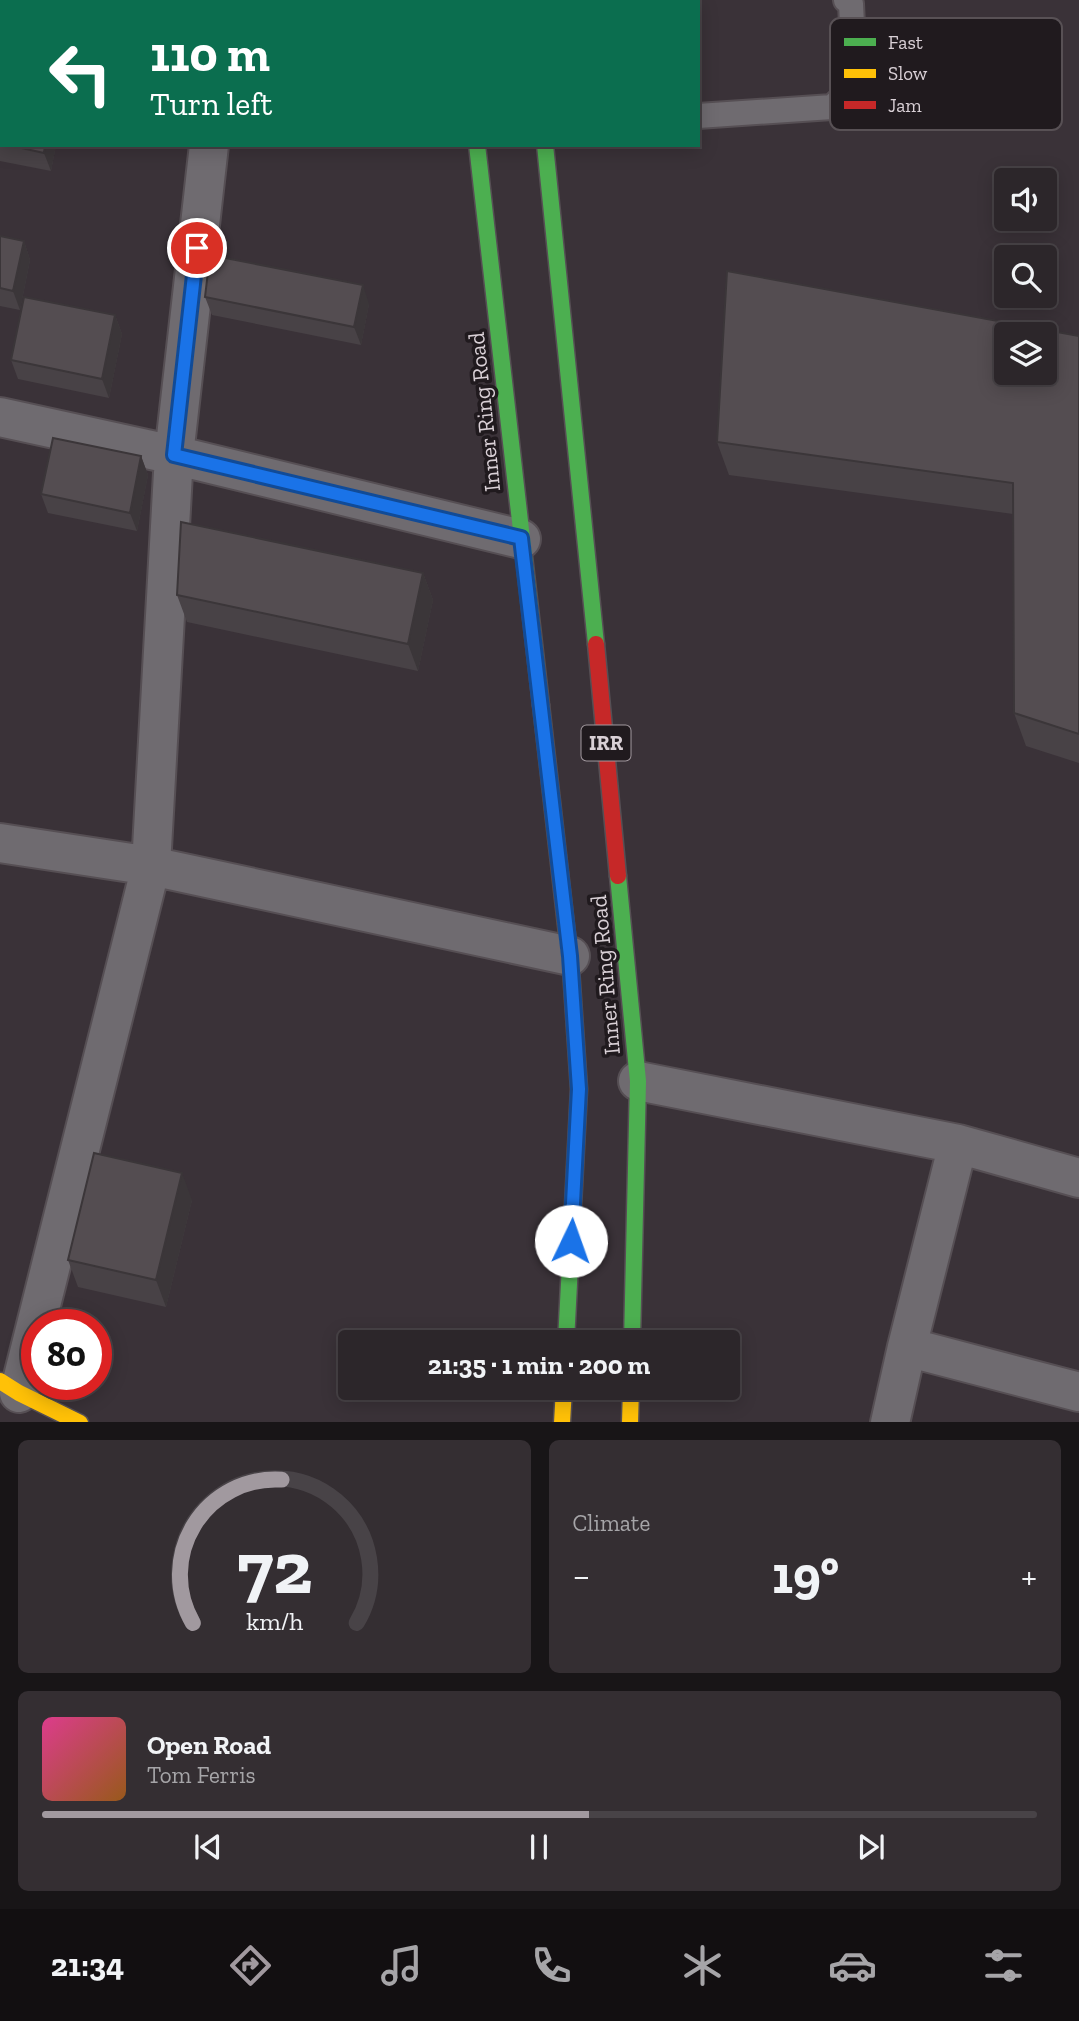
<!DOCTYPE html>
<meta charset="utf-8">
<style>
:root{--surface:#2c262a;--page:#342e32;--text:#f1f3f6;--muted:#a6a5a8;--line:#484347;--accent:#a1999f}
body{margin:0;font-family:"Zilla Slab",serif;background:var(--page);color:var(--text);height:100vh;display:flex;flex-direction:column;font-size:26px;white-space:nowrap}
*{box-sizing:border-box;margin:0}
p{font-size:23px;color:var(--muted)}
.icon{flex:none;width:38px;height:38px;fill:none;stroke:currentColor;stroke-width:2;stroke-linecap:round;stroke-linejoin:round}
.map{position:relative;height:1422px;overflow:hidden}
.details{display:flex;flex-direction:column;gap:18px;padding:18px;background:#181517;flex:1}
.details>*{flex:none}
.hud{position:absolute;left:0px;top:0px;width:700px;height:147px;box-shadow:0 4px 18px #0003,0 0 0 2px var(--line);background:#0b6e4f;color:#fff;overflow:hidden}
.fabs{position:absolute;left:994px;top:168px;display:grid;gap:14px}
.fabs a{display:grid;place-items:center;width:63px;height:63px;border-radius:7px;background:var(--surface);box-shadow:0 4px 18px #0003,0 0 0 2px var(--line);font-size:35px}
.speed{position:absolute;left:21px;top:1309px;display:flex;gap:14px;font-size:35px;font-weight:700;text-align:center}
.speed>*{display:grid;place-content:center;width:91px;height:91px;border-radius:50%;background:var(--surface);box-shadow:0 4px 18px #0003,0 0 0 2px var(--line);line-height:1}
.speed .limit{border:10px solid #d22;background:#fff;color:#111}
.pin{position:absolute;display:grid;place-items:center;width:60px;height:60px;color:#fff;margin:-30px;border:4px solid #fff;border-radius:50%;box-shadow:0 2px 7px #0007}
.me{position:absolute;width:77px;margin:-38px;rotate:3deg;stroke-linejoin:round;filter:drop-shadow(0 0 5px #0008)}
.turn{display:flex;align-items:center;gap:24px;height:147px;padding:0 35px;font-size:32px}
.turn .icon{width:91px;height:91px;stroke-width:2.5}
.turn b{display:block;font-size:49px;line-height:60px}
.big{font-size:52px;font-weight:800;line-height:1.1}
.details .widget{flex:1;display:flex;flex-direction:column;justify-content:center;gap:10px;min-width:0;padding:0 24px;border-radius:10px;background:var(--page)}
.details .dial{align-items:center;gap:0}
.dial svg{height:182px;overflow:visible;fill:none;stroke:var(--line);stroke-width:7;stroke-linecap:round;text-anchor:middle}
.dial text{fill:var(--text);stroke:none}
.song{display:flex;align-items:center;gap:21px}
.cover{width:84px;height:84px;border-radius:10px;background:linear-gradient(135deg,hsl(330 70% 55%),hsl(30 70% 35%))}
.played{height:7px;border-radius:4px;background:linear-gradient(90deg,var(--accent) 55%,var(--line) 55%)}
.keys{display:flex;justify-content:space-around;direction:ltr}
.heat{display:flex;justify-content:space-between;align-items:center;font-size:38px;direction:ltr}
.details .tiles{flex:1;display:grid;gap:18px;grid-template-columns:1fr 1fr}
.widget:last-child{grid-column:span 2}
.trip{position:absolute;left:338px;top:1330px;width:402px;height:70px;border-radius:7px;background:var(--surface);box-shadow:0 4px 18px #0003,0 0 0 2px var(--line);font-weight:800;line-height:70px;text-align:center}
.dock{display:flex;height:112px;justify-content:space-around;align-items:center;background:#120f11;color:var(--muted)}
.dock .icon{width:49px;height:49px}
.dock .selected{color:var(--accent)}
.dock b{font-size:32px;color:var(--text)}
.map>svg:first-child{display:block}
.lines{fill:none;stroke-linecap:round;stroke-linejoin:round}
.lane-casing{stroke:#564f54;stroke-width:28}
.street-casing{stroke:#564f54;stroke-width:42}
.fast-casing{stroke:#564f54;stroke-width:19}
.slow-casing{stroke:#564f54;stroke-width:19}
.jam-casing{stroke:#564f54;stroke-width:19}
.lane{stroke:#6f6b70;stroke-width:24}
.street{stroke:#6f6b70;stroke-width:38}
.fast{stroke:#4caf50;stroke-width:16}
.slow{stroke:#ffc107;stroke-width:16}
.jam{stroke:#c62828;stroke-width:16}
.wall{fill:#484246}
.shaded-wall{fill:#3b3639}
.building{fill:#544d51;stroke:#3b3639;stroke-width:2;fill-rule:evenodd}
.route-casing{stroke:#114b97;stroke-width:18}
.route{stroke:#1a73e8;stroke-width:12}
.labels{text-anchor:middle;stroke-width:7;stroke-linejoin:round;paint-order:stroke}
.shield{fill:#201a1e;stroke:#a2999f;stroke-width:2}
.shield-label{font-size:21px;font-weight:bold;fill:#d9d0d6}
.street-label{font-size:23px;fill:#d9d0d6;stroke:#201a1e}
.key{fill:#201a1e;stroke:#585155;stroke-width:2}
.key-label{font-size:19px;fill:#d9d0d6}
</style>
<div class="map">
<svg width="1079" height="1423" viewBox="0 0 1079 1423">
<rect width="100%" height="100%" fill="#3a3238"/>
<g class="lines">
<g class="lane-casing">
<path id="lane" d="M680 0 681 2
M698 116 832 107 855 86 851 4 846 0"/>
</g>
<g class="street-casing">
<path id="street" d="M82 0 89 2
M0 417 174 455 521 539
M0 843 151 866 570 956
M638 1081 958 1144 1079 1178
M907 1347 1079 1392
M19 1393 151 866 174 455 209 145
M890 1423 907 1347 958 1144"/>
</g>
<g class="fast-casing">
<path id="fast" d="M462 0V2
M532 0V2
M477 145 541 705
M545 145 596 644
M618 876 638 1081 632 1342
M566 1342 579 1089 571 969"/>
</g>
<g class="slow-casing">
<path id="slow" d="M541 705 571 969
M0 1381 19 1393 80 1423
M562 1423 564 1388
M630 1423 631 1388"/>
</g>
<g class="jam-casing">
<path id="jam" d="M596 644 618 876"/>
</g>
<use href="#lane" class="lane"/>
<use href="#street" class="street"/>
<use href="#fast" class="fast"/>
<use href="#slow" class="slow"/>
<use href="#jam" class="jam"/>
</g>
<path class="wall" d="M198 0H330L329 2H207Z
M0 79 2 80V145H56L51 171 0 161Z
M0 236 24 241 30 260 20 310 0 306Z
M205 297 369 304 361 345 212 315Z
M115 315 122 334 109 398 18 379 11 360Z
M1079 336V763L1026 746 1014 713 1013 514 729 475 717 442Z
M141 456 148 475 137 531 48 513 41 494Z
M423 573 433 600 418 671 187 622 177 595Z
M192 1200 166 1307 78 1287 68 1260Z"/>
<path class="shaded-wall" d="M316 0H330L329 2H316Z
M45 145H56L51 171 44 153Z
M24 241 30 260 20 310 13 291Z
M363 285 369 304 361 345 354 327Z
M115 315 122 334 109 398 102 379Z
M141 456 148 475 137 531 130 513Z
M423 573 433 600 418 671 408 644Z
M182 1173 192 1200 166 1307 156 1280Z"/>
<path class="building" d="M239 0H316V2H239Z
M0 79 2 80V144H0Z
M8 145H45L44 153Z
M0 236 24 241 13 291 0 288Z
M210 255 363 285 354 327 205 297Z
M727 271 1079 336V734L1014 713 1013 483 717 442ZM1006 334H1045V373H1006Z
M24 297 115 315 102 379 11 360Z
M53 438 141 456 130 513 41 494Z
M181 522 423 573 408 644 177 595Z
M94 1153 182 1173 156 1280 68 1260Z"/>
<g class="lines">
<g class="route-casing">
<path id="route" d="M197 248 174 455 521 538 570 956 579 1089 571 1241"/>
</g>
<use href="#route" class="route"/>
</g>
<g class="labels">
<rect class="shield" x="581.5" y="725.5" width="49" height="35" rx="5"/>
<g class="shield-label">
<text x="606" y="750">IRR</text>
</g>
<g class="street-label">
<text transform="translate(484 412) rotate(-96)" y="8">Inner Ring Road</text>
<text transform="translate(605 975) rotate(-95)" y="8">Inner Ring Road</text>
</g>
</g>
<rect x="830" y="18" width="232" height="112" rx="10" class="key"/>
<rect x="844" y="38" width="32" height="8" fill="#4caf50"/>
<rect x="844" y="69" width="32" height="9" fill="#ffc107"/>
<rect x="844" y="101" width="32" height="8" fill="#c62828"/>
<g class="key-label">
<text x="888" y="49">Fast</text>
<text x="888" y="80">Slow</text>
<text x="888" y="112">Jam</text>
</g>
</svg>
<div class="fabs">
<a><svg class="icon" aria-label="sound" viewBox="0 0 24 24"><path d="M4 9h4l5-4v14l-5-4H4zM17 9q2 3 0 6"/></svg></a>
<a><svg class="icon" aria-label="search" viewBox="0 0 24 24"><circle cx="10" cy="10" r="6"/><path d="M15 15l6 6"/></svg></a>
<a><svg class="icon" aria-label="layers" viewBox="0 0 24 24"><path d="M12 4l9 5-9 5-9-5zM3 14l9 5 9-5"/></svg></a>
</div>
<div class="speed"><div class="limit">80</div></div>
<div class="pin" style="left:197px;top:248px;background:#d93025"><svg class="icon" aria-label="arrive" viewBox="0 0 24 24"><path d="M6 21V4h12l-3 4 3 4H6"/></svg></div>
<svg class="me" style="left:571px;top:1241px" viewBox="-20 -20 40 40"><circle r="19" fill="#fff"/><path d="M0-13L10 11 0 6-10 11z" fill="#1a73e8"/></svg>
<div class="trip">21:35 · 1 min · 200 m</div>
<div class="hud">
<div class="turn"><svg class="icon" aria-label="left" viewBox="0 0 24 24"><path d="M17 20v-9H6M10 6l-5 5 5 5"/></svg><div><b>110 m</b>Turn left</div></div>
</div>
</div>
<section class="details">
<div class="tiles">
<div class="widget dial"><svg viewBox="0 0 100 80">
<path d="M14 69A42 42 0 1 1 86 69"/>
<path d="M14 69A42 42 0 0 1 53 6" stroke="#a1999f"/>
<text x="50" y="56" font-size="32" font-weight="700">72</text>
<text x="50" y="72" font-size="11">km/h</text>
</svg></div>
<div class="widget"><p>Climate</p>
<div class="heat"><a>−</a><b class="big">19°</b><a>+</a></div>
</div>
<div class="widget">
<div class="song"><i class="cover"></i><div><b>Open Road</b><p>Tom Ferris</p></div></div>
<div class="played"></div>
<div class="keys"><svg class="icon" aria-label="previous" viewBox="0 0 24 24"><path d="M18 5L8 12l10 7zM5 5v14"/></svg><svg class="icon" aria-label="pause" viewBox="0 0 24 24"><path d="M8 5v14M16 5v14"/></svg><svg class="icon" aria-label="next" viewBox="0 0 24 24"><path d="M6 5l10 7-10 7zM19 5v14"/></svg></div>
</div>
</div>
</section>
<nav class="dock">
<b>21:34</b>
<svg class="icon selected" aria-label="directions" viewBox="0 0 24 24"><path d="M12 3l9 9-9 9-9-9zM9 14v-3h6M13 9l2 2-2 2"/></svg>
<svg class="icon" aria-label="music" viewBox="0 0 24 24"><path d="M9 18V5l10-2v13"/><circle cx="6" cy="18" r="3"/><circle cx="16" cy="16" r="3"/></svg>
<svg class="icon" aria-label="phone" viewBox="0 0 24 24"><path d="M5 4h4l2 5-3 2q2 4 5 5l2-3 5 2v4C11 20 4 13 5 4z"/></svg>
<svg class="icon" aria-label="climate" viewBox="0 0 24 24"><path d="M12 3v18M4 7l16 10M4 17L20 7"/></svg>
<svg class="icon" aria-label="car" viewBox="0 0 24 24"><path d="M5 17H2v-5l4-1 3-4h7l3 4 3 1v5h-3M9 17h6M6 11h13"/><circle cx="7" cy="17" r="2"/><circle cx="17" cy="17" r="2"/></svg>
<svg class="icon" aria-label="filters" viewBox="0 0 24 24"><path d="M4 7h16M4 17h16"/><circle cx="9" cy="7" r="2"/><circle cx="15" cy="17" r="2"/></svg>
</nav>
